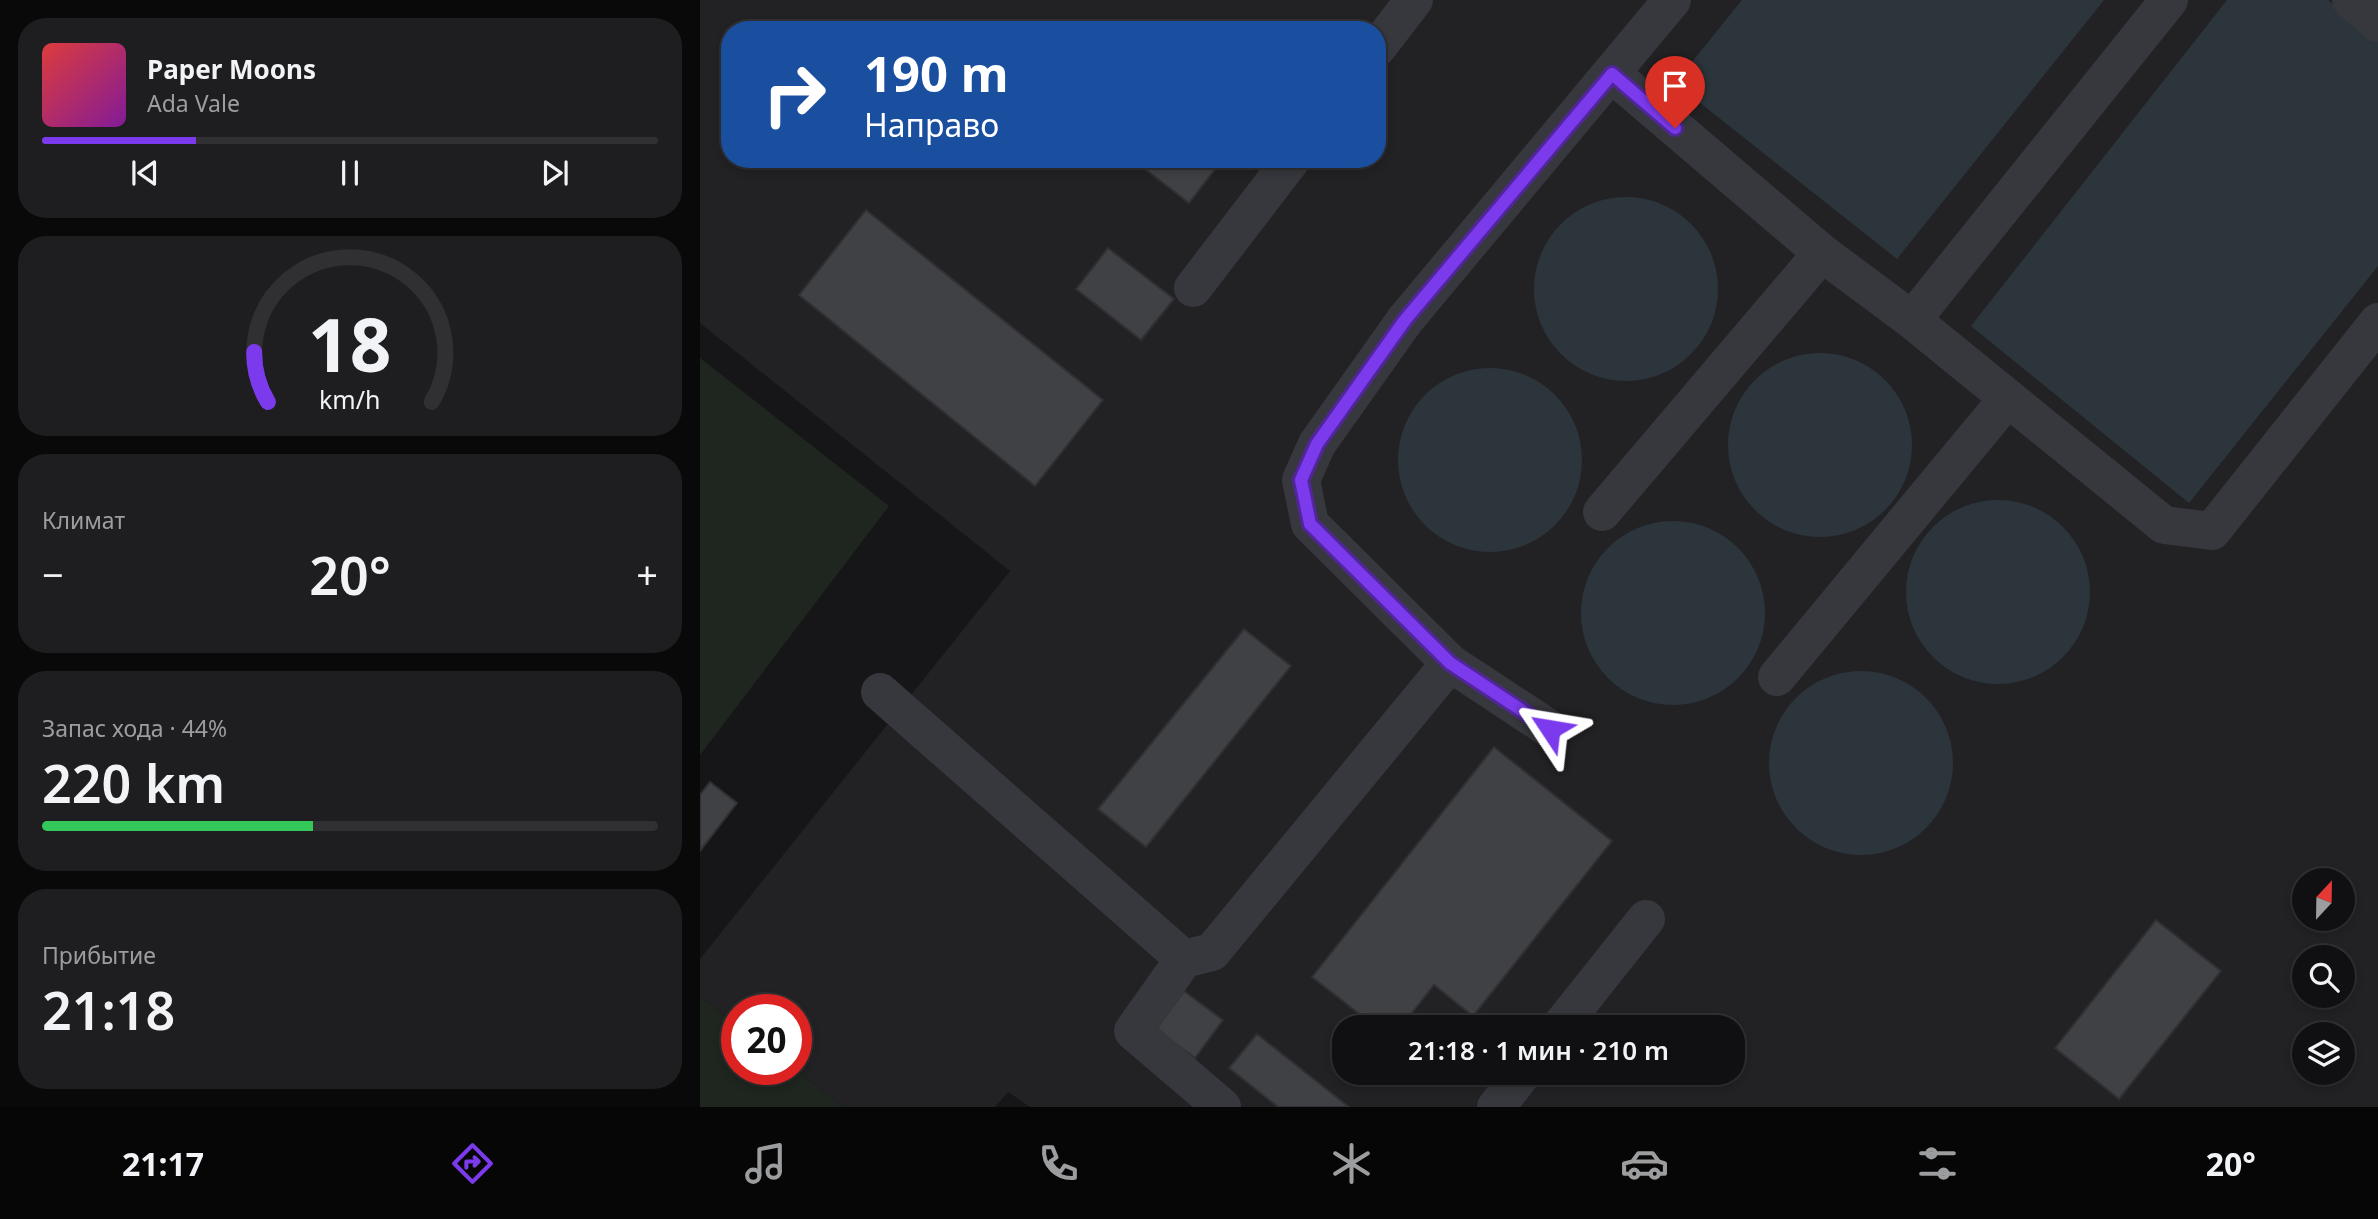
<!DOCTYPE html>
<html lang="ru">
<meta charset="utf-8">
<style>
:root{--surface:#101012;--page:#1e1e20;--text:#f1f3f6;--muted:#9c9d9f;--line:#303032;--accent:#7c3aed}
body{margin:0;font-family:"Noto Sans",sans-serif;background:var(--page);color:var(--text);height:100vh;display:flex;flex-direction:column;font-size:26px;white-space:nowrap}
*{box-sizing:border-box;margin:0}
p{font-size:23px;color:var(--muted)}
.icon{flex:none;width:38px;height:38px;fill:none;stroke:currentColor;stroke-width:2;stroke-linecap:round;stroke-linejoin:round}
.map{position:relative;flex:1;overflow:hidden}
.drawer{display:flex;flex-direction:column;gap:18px;padding:18px;background:#09090a;width:700px}
.drawer>*{flex:none}
.hud{position:absolute;left:21px;top:21px;width:665px;height:147px;border-radius:28px;box-shadow:0 4px 10px #0003,0 0 0 2px var(--line);background:#1a4fa0;color:#fff;overflow:hidden}
.needle{width:46px;rotate:22deg}
.buttons{position:absolute;left:1592px;top:868px;display:grid;gap:14px}
.buttons a{display:grid;place-items:center;width:63px;height:63px;border-radius:50%;background:var(--surface);box-shadow:0 4px 10px #0003,0 0 0 2px var(--line);font-size:35px}
.speed{position:absolute;left:21px;top:994px;display:flex;gap:14px;font-size:35px;font-weight:700;text-align:center}
.speed>*{display:grid;place-content:center;width:91px;height:91px;border-radius:50%;background:var(--surface);box-shadow:0 4px 10px #0003,0 0 0 2px var(--line);line-height:1}
.speed .limit{border:10px solid #d22;background:#fff;color:#111}
.pin{position:absolute;display:grid;place-items:center;width:60px;height:60px;color:#fff;margin:-72px -30px;border-radius:50% 50% 50% 0;rotate:-45deg;box-shadow:0 0 7px #0007}
.pin .icon{rotate:45deg}
.me{position:absolute;width:77px;margin:-38px;rotate:303deg;stroke-linejoin:round;filter:drop-shadow(0 0 5px #0008)}
.turn{display:flex;align-items:center;gap:24px;height:147px;padding:0 28px;font-size:32px}
.turn .icon{width:91px;height:91px;stroke-width:2.5}
.turn b{display:block;font-size:49px;line-height:60px}
.big{font-size:52px;font-weight:600;line-height:1.1}
.drawer .widget{flex:1;display:flex;flex-direction:column;justify-content:center;gap:10px;min-width:0;padding:0 24px;border-radius:28px;background:var(--page)}
.drawer .dial{align-items:center;gap:0}
.dial svg{height:182px;overflow:visible;fill:none;stroke:var(--line);stroke-width:7;stroke-linecap:round;text-anchor:middle}
.dial text{fill:var(--text);stroke:none}
.song{display:flex;align-items:center;gap:21px}
.cover{width:84px;height:84px;border-radius:10px;background:linear-gradient(135deg,hsl(0 70% 55%),hsl(290 70% 35%))}
.played{height:7px;border-radius:4px;background:linear-gradient(90deg,var(--accent) 25%,var(--line) 25%)}
.keys{display:flex;justify-content:space-around;direction:ltr}
.heat{display:flex;justify-content:space-between;align-items:center;font-size:38px;direction:ltr}
.charge{height:10px;border-radius:5px;background:linear-gradient(90deg,#34c759 44%,var(--line) 0)}
.trip{position:absolute;left:632px;top:1015px;width:413px;height:70px;border-radius:28px;background:var(--surface);box-shadow:0 4px 10px #0003,0 0 0 2px var(--line);font-weight:600;line-height:70px;text-align:center}
.dock{display:flex;height:112px;justify-content:space-around;align-items:center;background:#060607;color:var(--muted)}
.dock .icon{width:49px;height:49px}
.dock .current{color:var(--accent)}
.dock b{font-size:32px;color:var(--text)}
main{display:flex;flex:1;min-height:0}
.map>svg:first-child{display:block}
.built{fill:#222225;fill-rule:evenodd}
.green{fill:#1e261f}
.water{fill:#2c353c}
.building{fill:#404145;stroke:#303034;stroke-width:2}
.lines{fill:none;stroke-linecap:round;stroke-linejoin:round}
.minor{stroke:#37383d;stroke-width:38}
.route-casing{stroke:#51269a;stroke-width:18}
.route{stroke:#7c3aed;stroke-width:12}
</style>
<main>
<section class="drawer">
<div class="widget">
<div class="song"><i class="cover"></i><div><b>Paper Moons</b><p>Ada Vale</p></div></div>
<div class="played"></div>
<div class="keys"><svg class="icon" aria-label="previous" viewBox="0 0 24 24"><path d="M18 5L8 12l10 7zM5 5v14"/></svg><svg class="icon" aria-label="pause" viewBox="0 0 24 24"><path d="M8 5v14M16 5v14"/></svg><svg class="icon" aria-label="next" viewBox="0 0 24 24"><path d="M6 5l10 7-10 7zM19 5v14"/></svg></div>
</div>
<div class="widget dial"><svg viewBox="0 0 100 80">
<path d="M14 69A42 42 0 1 1 86 69"/>
<path d="M14 69A42 42 0 0 1 8 47" stroke="#7c3aed"/>
<text x="50" y="56" font-size="32" font-weight="700">18</text>
<text x="50" y="72" font-size="11">km/h</text>
</svg></div>
<div class="widget"><p>Климат</p>
<div class="heat"><a>−</a><b class="big">20°</b><a>+</a></div>
</div>
<div class="widget"><p>Запас хода · 44%</p><b class="big">220 km</b><div class="charge"></div></div>
<div class="widget"><p>Прибытие</p><b class="big">21:18</b></div>
</section>
<div class="map">
<svg width="1678" height="1107" viewBox="0 0 1678 1107">
<rect width="100%" height="100%" fill="#161618"/>
<path class="built" d="M0 0H1678V1107H330L308 1092 295 1107H143L94 1069H96V1010H37V1025L0 997V959L310 571 0 323ZM30 30H677V159H30ZM1605 880H1643V919H1605ZM1605 957H1643V996H1605ZM644 1027H1032V1073H644ZM1605 1034H1643V1073H1605Z"/>
<path class="green" d="M0 358 189 506 0 755Z
M0 997 37 1025V1069H94L143 1107H0Z"/>
<path class="water" d="M1042 0H1404L1197 259 975 83Z
M1527 0H1628L1678 41V266L1489 503 1271 326Z
M834 289a92 92 0 1 1 184 0a92 92 0 1 1-184 0Z
M1028 445a92 92 0 1 1 184 0a92 92 0 1 1-184 0Z
M698 460a92 92 0 1 1 184 0a92 92 0 1 1-184 0Z
M1206 592a92 92 0 1 1 184 0a92 92 0 1 1-184 0Z
M881 613a92 92 0 1 1 184 0a92 92 0 1 1-184 0Z
M1069 763a92 92 0 1 1 184 0a92 92 0 1 1-184 0Z"/>
<path class="building" d="M561 21 572 30H554Z
M452 159H523L489 203 445 169Z
M166 210 403 400 335 486 99 295Z
M408 248 474 299 441 340 376 289Z
M544 629 591 666 446 847 398 809Z
M794 747 912 841 773 1016 734 985 701 1027H676L612 977Z
M10 782 37 803 0 851V795Z
M1456 920 1521 971 1419 1099 1355 1048Z
M484 991 523 1020 495 1058 456 1029Z
M557 1034 649 1107H578L529 1068Z"/>
<g class="lines">
<path class="minor" d="M1651 0 1678 23
M677 48 714 0
M1122 253 1212 320 1464 525 1512 531 1678 322
M493 288 592 159
M1212 320 1469 0
M902 512 1122 253 912 74
M1077 677 1308 398
M180 692 484 959
M850 729 750 663 610 524 601 480 617 444 705 320 972 0
M860 1027 946 919
M522 1107 433 1031 484 959 512 952 750 663
M796 1107 823 1073"/>
</g>
<g class="lines">
<g class="route-casing">
<path id="route" d="M850 729 750 663 610 524 601 480 617 444 705 320 912 74 975 128"/>
</g>
<use href="#route" class="route"/>
</g>
</svg>
<div class="buttons">
<a><svg class="needle" viewBox="-14 -14 28 28"><path d="M0-13l5 13h-10z" fill="#e53935"/><path d="M0 13l5-13h-10z" fill="#9c9d9f"/></svg></a>
<a><svg class="icon" aria-label="search" viewBox="0 0 24 24"><circle cx="10" cy="10" r="6"/><path d="M15 15l6 6"/></svg></a>
<a><svg class="icon" aria-label="layers" viewBox="0 0 24 24"><path d="M12 4l9 5-9 5-9-5zM3 14l9 5 9-5"/></svg></a>
</div>
<div class="speed"><div class="limit">20</div></div>
<div class="pin" style="left:975px;top:128px;background:#d93025"><svg class="icon" aria-label="arrive" viewBox="0 0 24 24"><path d="M6 21V4h12l-3 4 3 4H6"/></svg></div>
<svg class="me" style="left:850px;top:729px" viewBox="-20 -20 40 40"><path d="M0-17L14 15 0 8-14 15z" fill="#7c3aed" stroke="#fff" stroke-width="4"/></svg>
<div class="trip">21:18 · 1 мин · 210 m</div>
<div class="hud">
<div class="turn"><svg class="icon" aria-label="right" viewBox="0 0 24 24"><path d="M7 20v-9h11M14 6l5 5-5 5"/></svg><div><b>190 m</b>Направо</div></div>
</div>
</div>
</main>
<nav class="dock">
<b>21:17</b>
<svg class="icon current" aria-label="directions" viewBox="0 0 24 24"><path d="M12 3l9 9-9 9-9-9zM9 14v-3h6M13 9l2 2-2 2"/></svg>
<svg class="icon" aria-label="music" viewBox="0 0 24 24"><path d="M9 18V5l10-2v13"/><circle cx="6" cy="18" r="3"/><circle cx="16" cy="16" r="3"/></svg>
<svg class="icon" aria-label="phone" viewBox="0 0 24 24"><path d="M5 4h4l2 5-3 2q2 4 5 5l2-3 5 2v4C11 20 4 13 5 4z"/></svg>
<svg class="icon" aria-label="climate" viewBox="0 0 24 24"><path d="M12 3v18M4 7l16 10M4 17L20 7"/></svg>
<svg class="icon" aria-label="car" viewBox="0 0 24 24"><path d="M5 17H2v-5l4-1 3-4h7l3 4 3 1v5h-3M9 17h6M6 11h13"/><circle cx="7" cy="17" r="2"/><circle cx="17" cy="17" r="2"/></svg>
<svg class="icon" aria-label="filters" viewBox="0 0 24 24"><path d="M4 7h16M4 17h16"/><circle cx="9" cy="7" r="2"/><circle cx="15" cy="17" r="2"/></svg>
<b>20°</b>
</nav>
